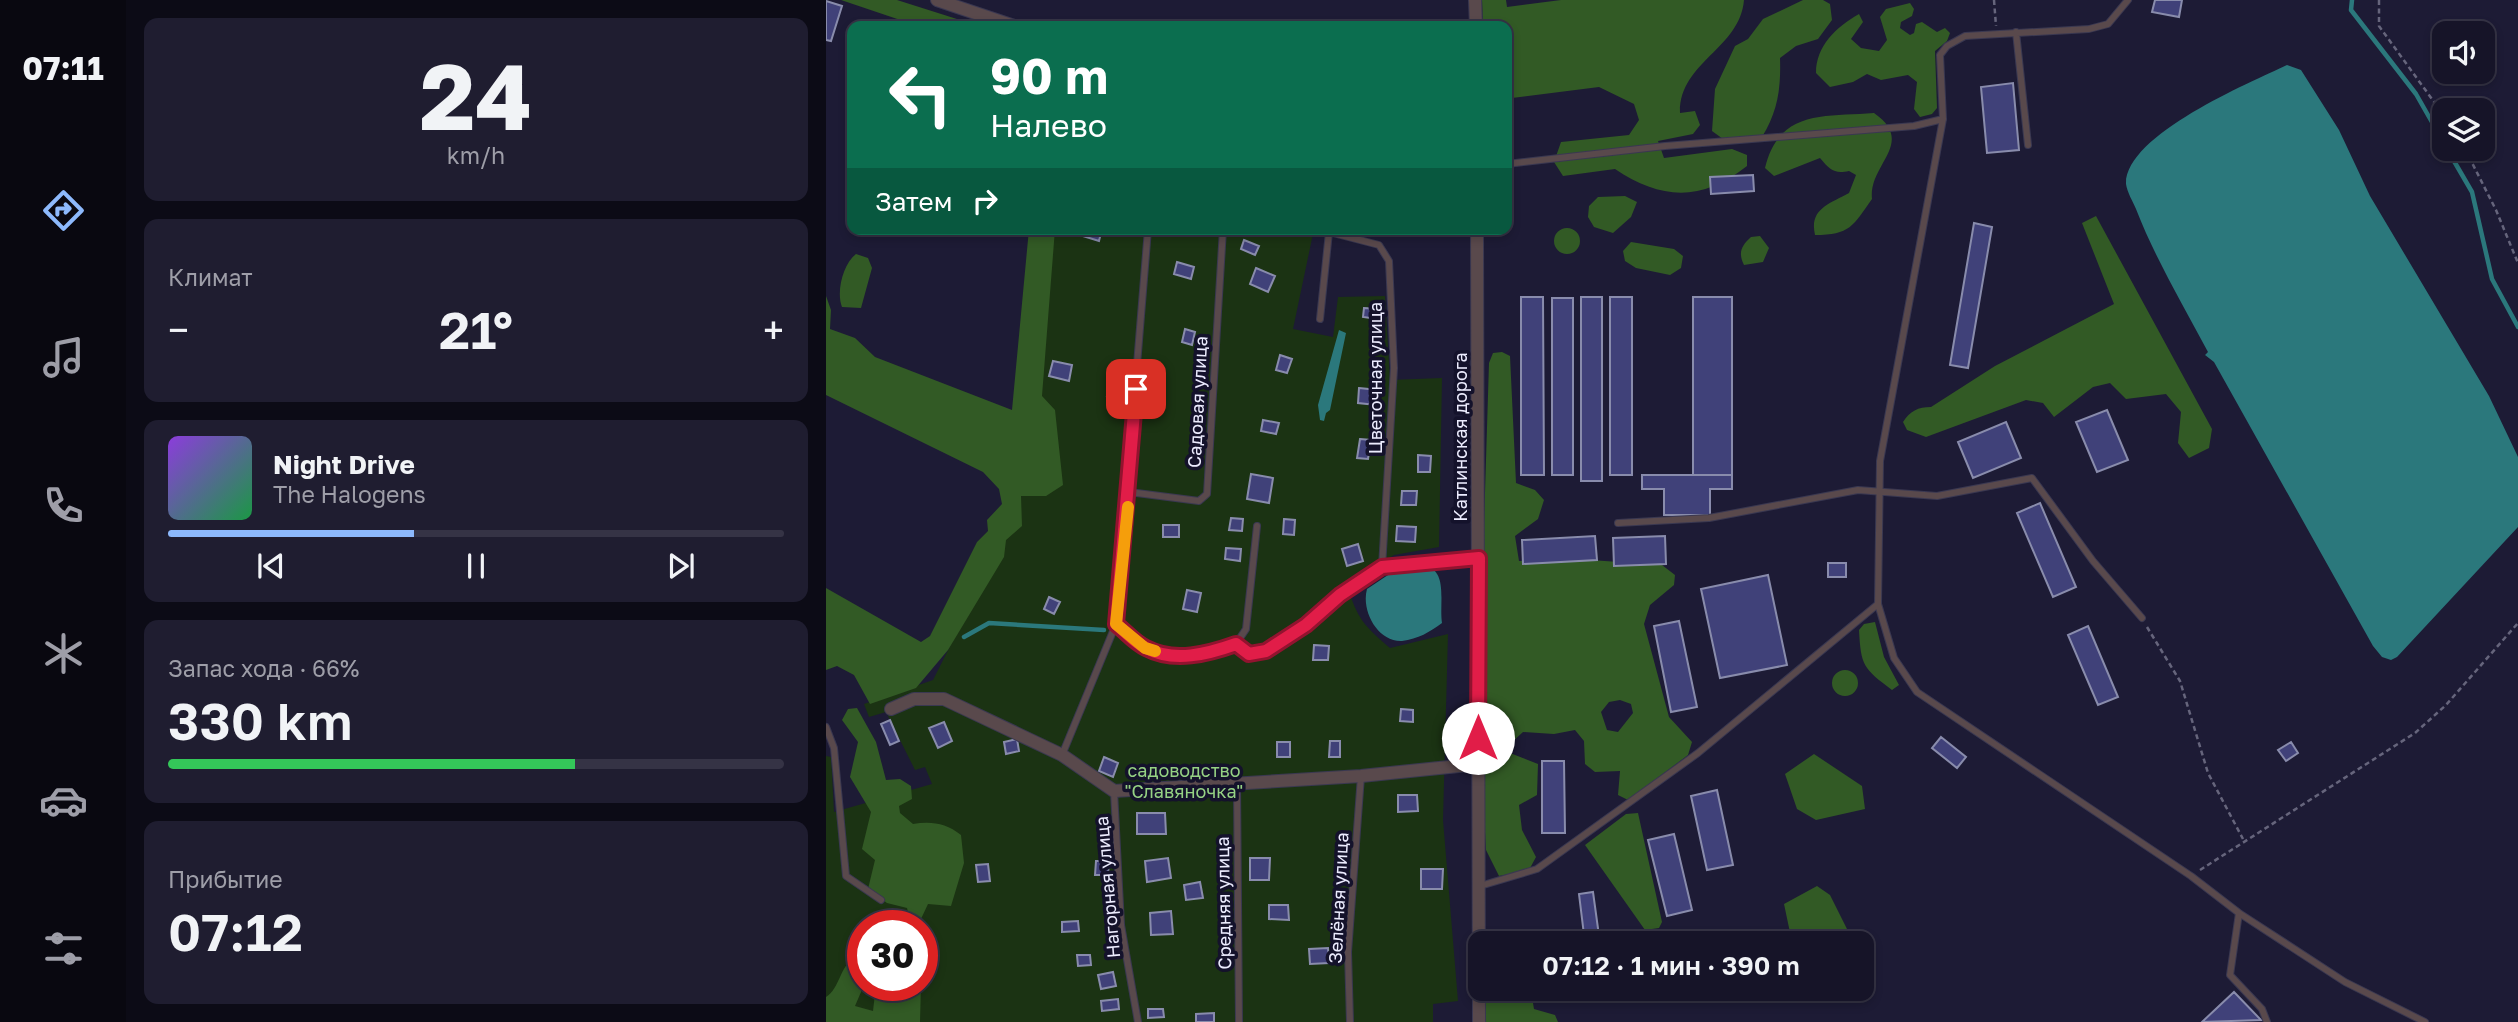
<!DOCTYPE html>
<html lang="ru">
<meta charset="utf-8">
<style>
:root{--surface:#161428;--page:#1f1d30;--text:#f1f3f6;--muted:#9e9ea8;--line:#353345;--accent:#8db9fc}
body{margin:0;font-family:"Golos Text",sans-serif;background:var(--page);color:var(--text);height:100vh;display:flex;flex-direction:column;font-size:26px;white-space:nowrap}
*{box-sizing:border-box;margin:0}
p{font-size:23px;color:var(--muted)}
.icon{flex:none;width:38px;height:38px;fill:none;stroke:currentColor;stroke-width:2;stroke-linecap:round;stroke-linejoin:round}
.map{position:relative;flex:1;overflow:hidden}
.details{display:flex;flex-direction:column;gap:18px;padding:18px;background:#0c0b16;width:700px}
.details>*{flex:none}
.hud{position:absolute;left:21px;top:21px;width:665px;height:214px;border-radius:14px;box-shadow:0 4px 10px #0003,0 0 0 2px var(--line);background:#0b6e4f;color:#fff;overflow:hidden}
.fabs{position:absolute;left:1606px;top:21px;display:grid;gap:14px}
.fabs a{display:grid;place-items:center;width:63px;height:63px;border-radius:14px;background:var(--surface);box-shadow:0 4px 10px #0003,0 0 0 2px var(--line);font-size:35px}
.speed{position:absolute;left:21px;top:910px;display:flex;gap:14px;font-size:35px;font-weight:700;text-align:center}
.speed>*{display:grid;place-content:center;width:91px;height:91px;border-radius:50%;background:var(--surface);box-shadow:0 4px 10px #0003,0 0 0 2px var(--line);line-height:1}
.speed .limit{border:10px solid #d22;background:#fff;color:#111}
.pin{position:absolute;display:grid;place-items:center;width:60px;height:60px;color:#fff;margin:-30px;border-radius:14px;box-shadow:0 4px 10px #0006}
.me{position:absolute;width:77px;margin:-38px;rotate:0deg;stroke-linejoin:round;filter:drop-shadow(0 0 5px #0008)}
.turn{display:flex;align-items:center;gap:24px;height:147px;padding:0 28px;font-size:32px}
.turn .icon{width:91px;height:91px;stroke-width:2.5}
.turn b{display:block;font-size:49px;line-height:60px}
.then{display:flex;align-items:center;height:66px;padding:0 28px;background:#0003;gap:14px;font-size:26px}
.big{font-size:52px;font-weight:600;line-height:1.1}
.details .card{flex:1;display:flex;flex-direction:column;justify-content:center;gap:10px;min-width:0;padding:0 24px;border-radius:14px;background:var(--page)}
.details .dial{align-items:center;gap:0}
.dial b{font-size:91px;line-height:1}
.song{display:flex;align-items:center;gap:21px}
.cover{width:84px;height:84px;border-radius:10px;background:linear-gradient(135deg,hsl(270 70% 55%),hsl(140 70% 35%))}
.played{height:7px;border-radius:4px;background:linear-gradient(90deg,var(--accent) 40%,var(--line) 40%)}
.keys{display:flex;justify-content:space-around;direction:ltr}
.heat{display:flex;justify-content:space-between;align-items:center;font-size:38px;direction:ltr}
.charge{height:10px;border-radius:5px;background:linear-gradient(90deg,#34c759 66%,var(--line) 0)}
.trip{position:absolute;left:642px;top:931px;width:406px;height:70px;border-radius:14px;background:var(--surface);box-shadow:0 4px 10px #0003,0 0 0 2px var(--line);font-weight:600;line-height:70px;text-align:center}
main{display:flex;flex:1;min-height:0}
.menu{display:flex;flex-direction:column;width:126px;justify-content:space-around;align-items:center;background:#090810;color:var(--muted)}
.menu .icon{width:49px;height:49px}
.menu .current{color:var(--accent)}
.menu b{font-size:32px;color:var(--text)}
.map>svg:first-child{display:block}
.green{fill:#1b3313;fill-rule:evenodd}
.forest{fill:#325a25;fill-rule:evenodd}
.water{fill:#2b787c}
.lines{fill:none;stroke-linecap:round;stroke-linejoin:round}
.stream{stroke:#2b787c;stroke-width:4.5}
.building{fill:#404179;stroke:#898cac;stroke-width:2}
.service-casing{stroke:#3a3851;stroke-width:8}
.minor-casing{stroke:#3a3851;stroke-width:14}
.path{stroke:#66657c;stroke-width:2.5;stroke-dasharray:5 3.5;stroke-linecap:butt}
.service{stroke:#59494c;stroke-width:6}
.minor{stroke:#59494c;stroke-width:12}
.route-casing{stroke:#92132f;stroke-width:18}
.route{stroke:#e11d48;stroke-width:12}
.slow{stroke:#f59e0b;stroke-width:12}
.labels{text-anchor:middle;stroke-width:7;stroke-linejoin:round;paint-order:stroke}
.street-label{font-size:18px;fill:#ececfe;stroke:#14122b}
.park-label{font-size:18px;fill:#96d284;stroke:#14122b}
</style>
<main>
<nav class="menu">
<b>07:11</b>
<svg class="icon current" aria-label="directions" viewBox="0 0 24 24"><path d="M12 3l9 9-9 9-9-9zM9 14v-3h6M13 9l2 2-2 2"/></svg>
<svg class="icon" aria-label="music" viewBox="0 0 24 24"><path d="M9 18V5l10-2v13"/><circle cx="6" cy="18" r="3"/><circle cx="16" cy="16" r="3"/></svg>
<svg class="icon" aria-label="phone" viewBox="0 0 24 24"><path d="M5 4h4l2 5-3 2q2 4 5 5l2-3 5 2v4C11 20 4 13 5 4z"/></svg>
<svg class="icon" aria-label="climate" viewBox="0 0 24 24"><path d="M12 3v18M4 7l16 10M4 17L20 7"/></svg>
<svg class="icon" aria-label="car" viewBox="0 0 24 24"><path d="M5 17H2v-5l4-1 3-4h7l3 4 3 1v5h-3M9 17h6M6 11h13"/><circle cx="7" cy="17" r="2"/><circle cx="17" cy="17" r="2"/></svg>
<svg class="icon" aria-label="filters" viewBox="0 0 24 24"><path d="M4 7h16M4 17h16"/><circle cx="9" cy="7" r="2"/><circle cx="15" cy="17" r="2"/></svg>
</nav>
<section class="details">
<div class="card dial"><b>24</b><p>km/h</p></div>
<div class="card"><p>Климат</p>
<div class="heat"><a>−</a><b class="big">21°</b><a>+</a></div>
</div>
<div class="card">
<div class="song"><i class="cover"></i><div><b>Night Drive</b><p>The Halogens</p></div></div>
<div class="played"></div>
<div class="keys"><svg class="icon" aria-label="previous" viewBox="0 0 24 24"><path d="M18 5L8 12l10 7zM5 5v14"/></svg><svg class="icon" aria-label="pause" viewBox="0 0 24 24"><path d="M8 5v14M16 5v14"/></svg><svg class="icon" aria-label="next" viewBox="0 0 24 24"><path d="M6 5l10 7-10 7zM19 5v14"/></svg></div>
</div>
<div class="card"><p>Запас хода · 66%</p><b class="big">330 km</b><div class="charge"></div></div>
<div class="card"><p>Прибытие</p><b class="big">07:12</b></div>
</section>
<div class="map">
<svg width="1692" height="1022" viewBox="0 0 1692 1022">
<rect width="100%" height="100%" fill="#1d1b35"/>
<path class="green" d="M223 229H488L467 329 507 337 512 297 559 296 564 380 616 378 613 547 568 555 521 585C531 618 538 626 564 648L622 634 617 820 632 1001 607 1004V1022H83L0 1001V756L5 757 8 812 106 784 99 767 89 770 60 712 43 717 38 704 107 680 168 559ZM37 926H96V985H37Z"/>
<path class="forest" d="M15 0H71L153 26H92Z
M656 0H680L681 7 735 0H918C914 49 853 62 854 113L869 111 874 125 867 134 832 141 838 158 906 149 921 155V166C876 202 835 200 789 169L737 176 728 162 735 142 803 135 813 120 808 104 773 87 686 98 681 114V26H657Z
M977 0H997L1004 4 1006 20 992 39 970 46 954 58C955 88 952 111 936 137L897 139 886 131 889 89 909 46 922 39 937 19Z
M1084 3 1088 9 1086 16 1075 22 1074 28 1084 35 1088 33 1090 24 1096 22 1111 32 1119 28 1124 33 1121 41 1109 51 1111 108 1106 114 1094 117 1088 109 1091 82 1082 75 1055 80 1041 74 1027 82 1004 87 990 73C990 46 1010 27 1033 14L1037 22 1025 39 1035 48 1053 51 1061 40 1054 17 1060 9Z
M1048 113C1091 143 1042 164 1046 199 1027 226 1024 235 989 235 983 209 1003 204 1023 193L1030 175 1023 171C1008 174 1004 170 994 158L948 176 939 168C953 109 999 117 1048 113Z
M799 196 811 202 805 217 787 233 768 227 762 217 763 206 772 197Z
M1270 216 1386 429 1383 448 1363 458 1352 443 1355 412 1340 394 1300 399 1284 383 1267 387 1228 417 1217 403 1200 400 1100 437 1081 430 1077 422C1084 411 1092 407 1105 407L1169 366 1288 304 1256 223Z
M728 241a13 13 0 1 1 26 0a13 13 0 1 1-26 0Z
M203 229H229L216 396 229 410 237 485 220 496H195L196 526 180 540 178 557 122 650 90 688 44 704 28 675 11 666 0 670V588L95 642 104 636 151 542 162 531 161 520 176 504 173 489 157 472 0 395V296L5 310 4 329 29 338 49 357 186 410Z
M934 236 943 248 937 262 918 265C912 253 915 246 925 237Z
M805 242 848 249 857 256 855 268 844 275 810 268 799 261 797 251Z
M30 254 42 258 46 268 35 308 16 307C10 292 17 264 30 254Z
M676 352 684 356 690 483 709 490 718 500 712 519 689 536 693 561 750 559 836 565 849 575 848 585 824 605 818 624 843 717 866 742 862 755 802 800 792 795 794 771 769 772 759 764 758 741 749 730 728 734 697 732 685 743 684 753 712 764 711 795 693 805 696 830 710 857 703 870 673 876 660 850 656 779 661 752 657 557 663 363 667 353ZM794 700 805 704 807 713 792 732 781 730 775 712 783 702Z
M1049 622 1058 657 1073 685 1066 690C1037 668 1035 666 1033 630L1038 624Z
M1006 683a13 13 0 1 1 26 0a13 13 0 1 1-26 0Z
M31 708 50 742 60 780 74 779 85 786 86 799 73 806 74 813 87 824C105 821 120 823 135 835L138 863 125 906 102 904 94 921 85 923 81 908 61 903 42 889 49 860 36 849 45 812 24 777 32 742 16 720 22 709Z
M988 754 1036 786 1039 809 990 820 971 809 959 774Z
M812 813 836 922 833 928 819 930 759 845 800 814Z
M991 886 1004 895 1028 943 966 942 958 904Z
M29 956 37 958 38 985 29 1006 47 1011 50 985H95L94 1022H0V997C14 988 13 968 29 956Z
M657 989H691L706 997 708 1009 729 1015 732 1022H657Z"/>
<path class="water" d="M1461 65 1475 70 1513 130 1544 196 1663 396 1692 457V527L1571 657 1565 660 1556 657 1547 646 1388 362 1379 355 1382 352C1357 305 1329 258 1310 209 1307 202 1301 192 1300 184 1299 135 1423 83 1461 65Z
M513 330 520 333 504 410 500 413 498 421 494 420 492 405Z
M601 566C622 573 613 604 616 623 604 632 592 639 576 641 551 642 535 610 541 589L562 575Z"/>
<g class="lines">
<path class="stream" d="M1526 0 1525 10 1590 94 1619 145
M1621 149 1646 192 1666 279 1692 327
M138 637 163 623 278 630"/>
</g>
<path class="building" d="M1329 0H1356L1353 17 1326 12Z
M0 1 16 6 5 41 0 40Z
M1187 83 1193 150 1161 153 1155 87Z
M927 175 928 191 885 194 884 177Z
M1148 223 1166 227 1142 368 1124 365Z
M259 229H276L273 241 257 236Z
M418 240 433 246 429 255 415 249Z
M351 262 368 267 365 279 348 274Z
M430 268 449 276 442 292 424 284Z
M695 297H717L718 475H695Z
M755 297H776V481H755Z
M784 297H806V475H784Z
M867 297H906V475H867Z
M726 298H747V475H726Z
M538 308 552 309V319L537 317Z
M359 329 369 332 366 345 356 342Z
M454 355 466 359 461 373 450 370Z
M227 361 246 365 243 381 223 376Z
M284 383 300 386 297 398 281 396Z
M533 388 552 390 550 405 532 403Z
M1281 410 1302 460 1271 472 1250 422Z
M437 420 453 423 450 434 435 431Z
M1180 422 1195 458 1147 478 1132 442Z
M534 439 545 440 542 459 531 458Z
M592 455 605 456 604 472H592Z
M425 474 447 478 443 503 421 499Z
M816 475H906V489H884V515H838V489H816Z
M576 491H591L590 505H575Z
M1214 503 1250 587 1227 597 1191 513Z
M405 518 417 519 416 531 403 530Z
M458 519 469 520 468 535 457 534Z
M337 525H353V537H337Z
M571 526 590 527 589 542 570 541Z
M769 536 771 560 697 564 696 540Z
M839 536 840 564 788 566 787 538Z
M532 544 537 561 521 566 516 549Z
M400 548 415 549 414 561 399 559Z
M1002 563H1020V577H1002Z
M942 575 961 665 894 678 875 589Z
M361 590 375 593 371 612 357 609Z
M223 597 234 602 228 614 218 609Z
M853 621 871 707 845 712 828 626Z
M1262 626 1292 697 1272 705 1242 635Z
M488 645 503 646 502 660H487Z
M575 709 587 710V722L574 721Z
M64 720 73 741 64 745 55 724Z
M118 722 126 741 112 748 103 728Z
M1115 737 1140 757 1131 768 1106 748Z
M191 739 193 751 180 754 178 742Z
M504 741H514V757H503Z
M451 742H464V757H451Z
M1465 742 1472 753 1460 761 1452 750Z
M278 757 292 763 287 777 273 771Z
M716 761H738L739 833H716Z
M891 790 907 865 881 870 865 796Z
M572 795H591L592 811 572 812Z
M311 813H339L340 834H311Z
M848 834 866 910 841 916 822 840Z
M342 858 345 878 321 882 319 861Z
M424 858H444L443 880H424Z
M270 861H283L282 875H269Z
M162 864 164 881 152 882 150 865Z
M595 869H617L616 889H595Z
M374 882 377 898 360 900 358 885Z
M767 892 774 943H759L753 894Z
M443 905H462L463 920 443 919Z
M345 911 347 934 325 935 324 913Z
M252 921 253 931 236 932V922Z
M502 948 503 963 484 964 483 949Z
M251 955H264L265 965 252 966Z
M287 972 290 986 275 989 272 975Z
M1408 992 1435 1020 1376 1022Z
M292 999 293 1009 276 1011 275 1001Z
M322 1009H337L338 1017 322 1018Z
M388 1013V1022H370V1014Z"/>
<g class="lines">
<g class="service-casing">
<path id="service" d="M1302 0 1282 24 1263 29 1139 36 1121 46 1114 55 1117 119 1054 461 1052 604 1068 658 1091 692 1365 876 1413 913 1519 982 1599 1022
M1190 32 1202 145
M681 164 839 146 1088 126 1117 119
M504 229 503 232 553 245 563 261 568 368 556 567
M494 319 503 232
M303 492 373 501 381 494 397 229
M792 523 883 518 1032 490 1111 496 1206 478 1267 561 1316 618
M290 624C299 632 309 643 320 648 348 663 382 654 410 644L423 654C475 645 508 592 554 568 576 557 625 560 651 559
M410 644 420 629 431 526
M0 727 8 748 20 876 55 900
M236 755 290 624 322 229
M411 784 413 1022
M288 791 295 925 312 1022
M654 886 711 869 872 753 1052 604
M1413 913 1404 975 1436 1009 1441 1022
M524 1022 522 952 535 776"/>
</g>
<g class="minor-casing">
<path id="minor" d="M111 0 188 26
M649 0 650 26
M651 229 653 1022
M65 709 88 699H118L236 755 288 791 535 776 652 764"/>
</g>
<path class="path" d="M1168 0 1170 26
M1553 0V26L1619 117
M1639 149 1670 210 1692 263
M1321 627 1354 681 1382 773 1417 839
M1374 870 1589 733 1620 705 1692 623"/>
<use href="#service" class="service"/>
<use href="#minor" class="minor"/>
</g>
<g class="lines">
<g class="route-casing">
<path id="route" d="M310 389 290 624C300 632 309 643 320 648 348 663 382 654 410 644L423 654 440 651 480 625 514 595 556 567 653 558 652 738"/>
</g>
<use href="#route" class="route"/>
<path class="slow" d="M302 507 290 624 319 648 329 651"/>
</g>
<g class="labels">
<g class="street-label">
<text transform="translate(550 378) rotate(-90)" y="6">Цветочная улица</text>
<text transform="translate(372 402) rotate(-87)" y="6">Садовая улица</text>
<text transform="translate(635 437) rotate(-90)" y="6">Катлинская дорога</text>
<text transform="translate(282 887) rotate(-95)" y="6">Нагорная улица</text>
<text transform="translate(513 898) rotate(-87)" y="6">Зелёная улица</text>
<text transform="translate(398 903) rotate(-91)" y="6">Средняя улица</text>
</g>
<g class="park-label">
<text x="358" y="777">садоводство<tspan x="358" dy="21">"Славяночка"</tspan></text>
</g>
</g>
</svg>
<div class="fabs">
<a><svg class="icon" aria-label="sound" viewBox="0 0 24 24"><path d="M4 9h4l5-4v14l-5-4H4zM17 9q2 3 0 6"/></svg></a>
<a><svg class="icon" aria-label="layers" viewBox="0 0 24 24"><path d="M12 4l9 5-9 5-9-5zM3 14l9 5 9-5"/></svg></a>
</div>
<div class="speed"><div class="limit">30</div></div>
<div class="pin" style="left:310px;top:389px;background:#d93025"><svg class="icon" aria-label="arrive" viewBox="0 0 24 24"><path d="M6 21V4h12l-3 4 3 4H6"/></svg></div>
<svg class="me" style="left:652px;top:738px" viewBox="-20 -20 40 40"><circle r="19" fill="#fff"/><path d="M0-13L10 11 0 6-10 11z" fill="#e11d48"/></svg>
<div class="trip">07:12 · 1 мин · 390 m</div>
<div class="hud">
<div class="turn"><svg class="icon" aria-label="left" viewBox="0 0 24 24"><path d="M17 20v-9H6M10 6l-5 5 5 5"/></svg><div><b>90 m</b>Налево</div></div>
<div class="then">Затем<svg class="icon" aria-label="right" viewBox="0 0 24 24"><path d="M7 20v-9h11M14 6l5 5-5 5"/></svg></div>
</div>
</div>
</main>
